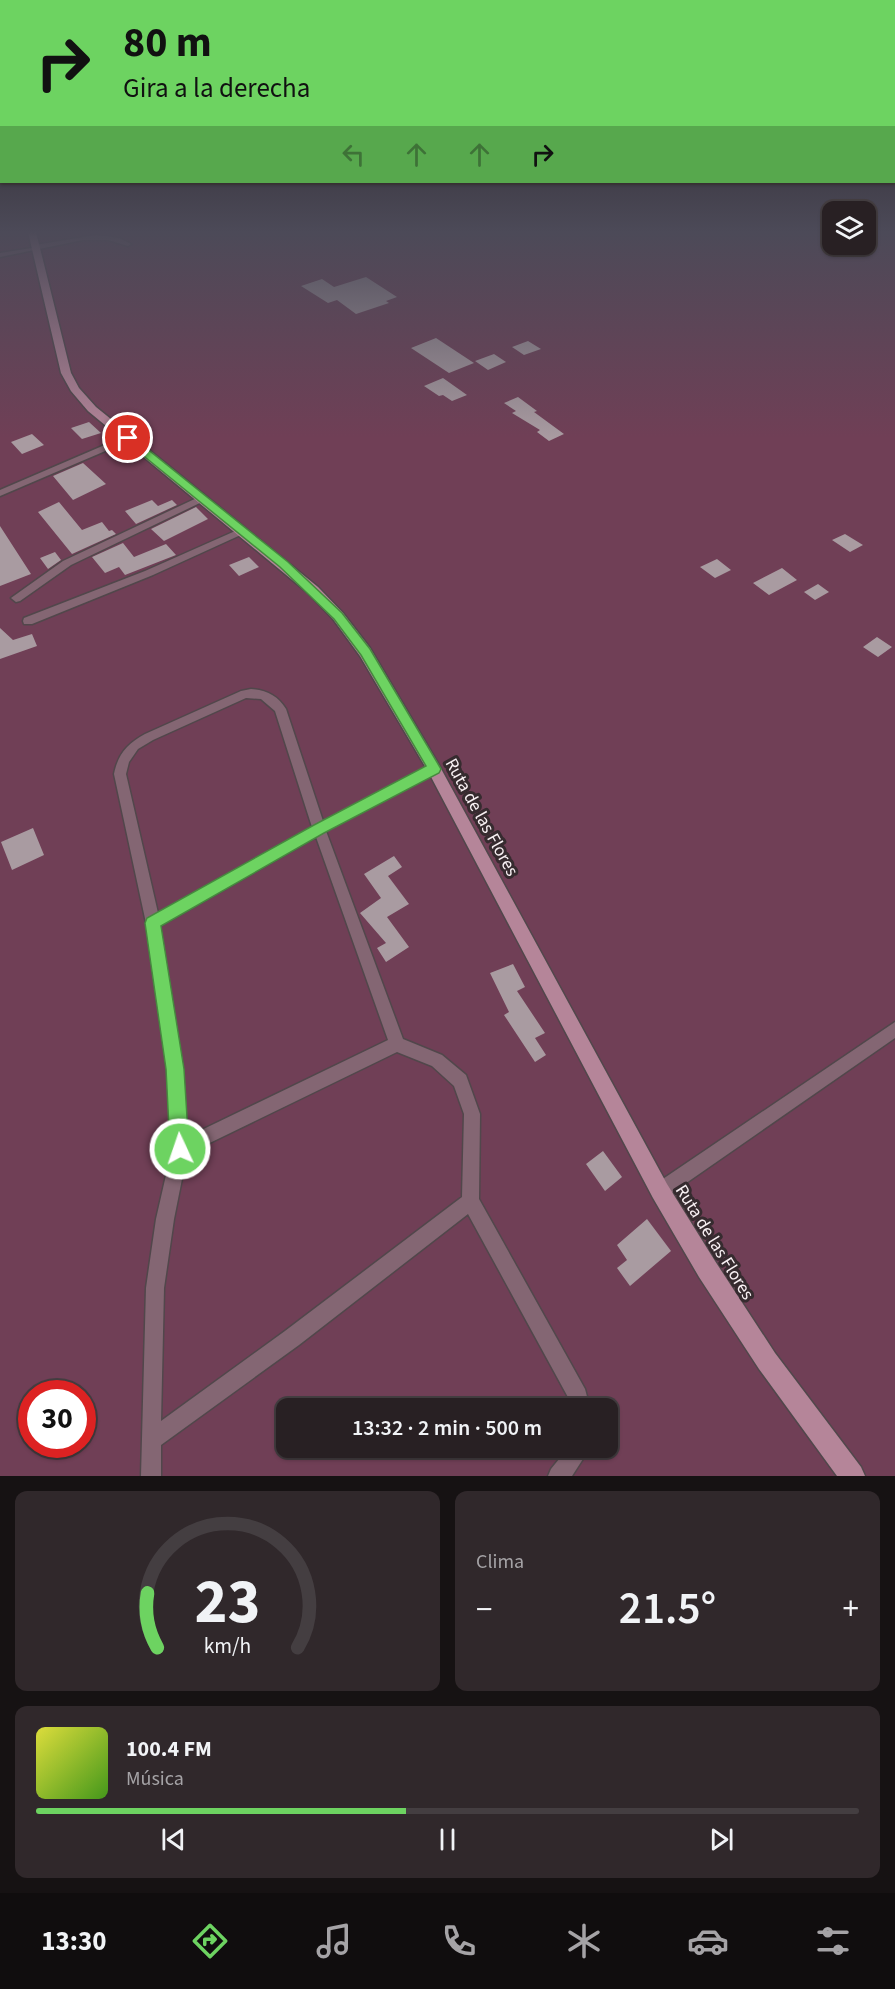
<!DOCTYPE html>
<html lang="es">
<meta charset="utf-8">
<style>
:root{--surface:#282023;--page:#30282b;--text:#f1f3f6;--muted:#a5a3a6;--line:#443e41;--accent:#6dd361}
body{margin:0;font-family:"Source Sans 3",sans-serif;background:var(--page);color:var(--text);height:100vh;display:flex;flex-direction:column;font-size:22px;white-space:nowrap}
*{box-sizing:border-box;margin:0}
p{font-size:20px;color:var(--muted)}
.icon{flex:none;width:33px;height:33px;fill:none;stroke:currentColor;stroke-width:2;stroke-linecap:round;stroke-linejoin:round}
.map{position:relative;height:1476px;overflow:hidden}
.panel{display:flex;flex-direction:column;gap:15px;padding:15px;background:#161213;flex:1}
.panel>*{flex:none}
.guide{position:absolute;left:0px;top:0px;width:896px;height:183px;box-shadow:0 2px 4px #0004,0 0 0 2px var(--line);background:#6dd361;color:#111;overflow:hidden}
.tools{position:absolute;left:822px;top:201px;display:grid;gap:12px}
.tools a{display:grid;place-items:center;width:54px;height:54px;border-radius:12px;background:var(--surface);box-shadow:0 2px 4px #0004,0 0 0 2px var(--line);font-size:30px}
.speed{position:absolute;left:18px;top:1380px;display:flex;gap:12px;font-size:30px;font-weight:700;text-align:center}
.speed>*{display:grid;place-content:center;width:78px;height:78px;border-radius:50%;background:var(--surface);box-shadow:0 2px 4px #0004,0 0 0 2px var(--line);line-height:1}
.speed .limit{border:9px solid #d22;background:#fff;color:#111}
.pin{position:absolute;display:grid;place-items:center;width:51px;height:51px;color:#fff;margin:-26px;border:3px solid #fff;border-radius:50%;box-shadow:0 2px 6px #0007}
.me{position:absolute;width:66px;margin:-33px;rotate:357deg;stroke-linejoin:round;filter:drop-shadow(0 0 4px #0008)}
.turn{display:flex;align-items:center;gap:21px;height:126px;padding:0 24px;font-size:27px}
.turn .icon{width:78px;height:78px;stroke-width:2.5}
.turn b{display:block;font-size:42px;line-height:51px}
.lanes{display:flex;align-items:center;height:57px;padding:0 24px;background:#0003;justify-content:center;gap:30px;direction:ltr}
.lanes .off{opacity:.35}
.big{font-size:45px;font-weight:600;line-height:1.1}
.panel .card{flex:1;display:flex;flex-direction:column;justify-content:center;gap:9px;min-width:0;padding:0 21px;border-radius:12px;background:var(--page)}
.panel .dial{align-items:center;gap:0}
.dial svg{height:156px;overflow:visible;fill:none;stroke:var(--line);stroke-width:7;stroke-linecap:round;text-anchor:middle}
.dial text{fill:var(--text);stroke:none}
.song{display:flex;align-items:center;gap:18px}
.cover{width:72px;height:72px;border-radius:9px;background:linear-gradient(135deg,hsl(60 70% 55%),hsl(100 70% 35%))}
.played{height:6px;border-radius:3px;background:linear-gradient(90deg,var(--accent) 45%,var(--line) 45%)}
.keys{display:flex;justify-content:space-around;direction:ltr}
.heat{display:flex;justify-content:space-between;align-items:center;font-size:33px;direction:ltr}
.panel .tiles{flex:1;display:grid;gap:15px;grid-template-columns:1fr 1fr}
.card:last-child{grid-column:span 2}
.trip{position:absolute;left:276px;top:1398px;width:342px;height:60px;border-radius:12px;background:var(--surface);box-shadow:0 2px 4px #0004,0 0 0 2px var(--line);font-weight:600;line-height:60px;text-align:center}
.tabs{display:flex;height:96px;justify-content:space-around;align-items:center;background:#100d0e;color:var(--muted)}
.tabs .icon{width:42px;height:42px}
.tabs .on{color:var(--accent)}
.tabs b{font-size:27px;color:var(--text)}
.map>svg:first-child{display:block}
.green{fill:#703f56;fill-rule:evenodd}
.building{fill:#a99ba1}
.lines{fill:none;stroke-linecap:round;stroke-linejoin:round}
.street-casing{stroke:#51474b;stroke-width:3}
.secondary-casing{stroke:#51474b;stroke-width:3}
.street{fill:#846673;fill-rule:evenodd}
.secondary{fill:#b58599;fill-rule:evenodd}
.route{fill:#6dd361;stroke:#47893f;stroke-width:1.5}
.labels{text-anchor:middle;stroke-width:6;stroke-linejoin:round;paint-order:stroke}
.street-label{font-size:18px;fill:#f9f1f4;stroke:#362b2f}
</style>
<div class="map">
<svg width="895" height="1476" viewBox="0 0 895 1476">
<rect width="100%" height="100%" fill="#362b2f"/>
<path class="green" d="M0 232H832V244H866V232H895V1476H0ZM32 1394H82V1444H32ZM286 1408H608V1448H286Z"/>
<path class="building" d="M366 277 397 297 386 301 389 303 356 314 337 300 328 303 301 286 322 279 334 287Z
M436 338 474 363 449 373 411 348Z
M528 341 541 349 524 355 512 347Z
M494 354 506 362 488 370 475 361Z
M443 378 467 395 452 401 443 395 439 396 424 386Z
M518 397 537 411 534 412 564 434 549 441 537 432 540 430 512 413 516 411 504 403Z
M89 422 101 433 82 439 71 428Z
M32 434 44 445 22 454 11 442Z
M83 463 106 484 73 500 53 476Z
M152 500 158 506 172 500 177 505 136 524 125 511Z
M59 502 82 530 102 522 109 531 112 530 116 534 72 554 38 512Z
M196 507 208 519 164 541 151 529Z
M0 526 31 574 0 586Z
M845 534 863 545 850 552 832 540Z
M123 543 134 557 166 544 176 555 125 575 119 567 105 573 92 557Z
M55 552 61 560 48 569 40 558Z
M249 557 259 567 239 576 229 565Z
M717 559 731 570 715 578 700 567Z
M782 568 797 580 769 595 753 583Z
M818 584 829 592 815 600 804 592Z
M0 628 13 640 32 634 37 646 0 659Z
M877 637 892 647 878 657 863 647Z
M33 828 44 855 12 870 1 842Z
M394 856 402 867 388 876 409 904 387 917 409 947 386 962 377 948 386 943 360 913 381 898 364 874Z
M513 964 525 987 517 991 545 1033 535 1038 546 1055 535 1062 504 1015 509 1012 490 973Z
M603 1151 622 1177 605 1191 586 1164Z
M647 1219 671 1251 630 1286 617 1268 627 1260 617 1245Z"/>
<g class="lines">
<g class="street-casing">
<path id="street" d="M96 235 119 238 131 244 128 246 108 240H83L0 257V253L32 248 35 245Z
M128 435 132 438 131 440 0 496V490Z
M201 496 204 497V501L71 565 20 601 16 602 11 598 63 561Z
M242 528 245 529V533L153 575 32 624H24L23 621 24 618 145 571Z
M251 689C267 690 278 696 286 709L323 821 430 766H438L440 769 438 772 326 831 403 1039 442 1055 466 1075 480 1114 479 1199 585 1389 590 1408H572L569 1399 468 1214 299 1345 161 1445V1476H141L146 1288 156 1219 172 1149 167 1069 146 923 114 774C118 754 127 744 145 734L241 691ZM246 698 261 699 275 711 312 827 158 913 126 774 129 762 138 749 153 740ZM316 837 388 1040 187 1137 183 1069 160 926ZM397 1052 432 1066 454 1086 464 1114 462 1197 285 1331 161 1421 164 1288 174 1219 187 1154Z
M895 1022V1038L666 1197 660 1199 654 1197 652 1191 654 1185Z
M568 1448H590L572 1476H548L551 1469Z"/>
</g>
<g class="secondary-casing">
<path id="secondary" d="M28 232H36L71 373 79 388 96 407 318 587 343 613 370 648 439 765 667 1184 715 1261 775 1353 861 1467 865 1476H837L759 1369 699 1277 653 1198 429 773 360 656 333 619 308 593 88 411 71 391 61 373Z"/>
</g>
<use href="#street" class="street"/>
<use href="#secondary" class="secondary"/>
</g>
<linearGradient id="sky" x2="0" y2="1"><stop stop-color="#1e181a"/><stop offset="0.53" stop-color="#4c4a58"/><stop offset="1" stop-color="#4c4a58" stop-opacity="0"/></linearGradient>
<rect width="895" height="438" fill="url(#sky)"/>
<path class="route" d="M124 436H131L288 562 342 613 370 649 441 769 439 773 324 833 161 926 184 1069 189 1149 186 1155 180 1158 173 1155 170 1149 166 1069 145 923 147 918 314 825 426 766 361 655 334 619 280 567 124 440Z"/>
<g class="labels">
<g class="street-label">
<text transform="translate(482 817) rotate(61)" y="6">Ruta de las Flores</text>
<text transform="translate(715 1242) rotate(58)" y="6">Ruta de las Flores</text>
</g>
</g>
</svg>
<div class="tools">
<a><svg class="icon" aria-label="layers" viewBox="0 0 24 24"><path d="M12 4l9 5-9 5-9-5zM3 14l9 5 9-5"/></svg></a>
</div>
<div class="speed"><div class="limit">30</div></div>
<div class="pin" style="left:128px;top:438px;background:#d93025"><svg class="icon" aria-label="arrive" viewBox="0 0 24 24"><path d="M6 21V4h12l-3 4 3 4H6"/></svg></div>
<svg class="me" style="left:180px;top:1149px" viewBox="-20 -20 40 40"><circle r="17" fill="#6dd361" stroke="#fff" stroke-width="3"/><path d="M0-11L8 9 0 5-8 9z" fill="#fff"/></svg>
<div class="trip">13:32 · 2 min · 500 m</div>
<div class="guide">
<div class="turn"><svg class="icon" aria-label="right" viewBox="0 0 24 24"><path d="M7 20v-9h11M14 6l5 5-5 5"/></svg><div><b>80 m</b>Gira a la derecha</div></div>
<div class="lanes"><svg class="icon off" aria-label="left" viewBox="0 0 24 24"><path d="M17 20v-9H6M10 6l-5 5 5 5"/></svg><svg class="icon off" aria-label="ahead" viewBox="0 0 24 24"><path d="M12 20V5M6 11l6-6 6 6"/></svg><svg class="icon off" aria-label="ahead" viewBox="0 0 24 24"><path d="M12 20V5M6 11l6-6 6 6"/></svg><svg class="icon" aria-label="right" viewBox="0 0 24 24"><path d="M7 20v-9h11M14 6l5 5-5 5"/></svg></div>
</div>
</div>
<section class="panel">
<div class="tiles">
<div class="card dial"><svg viewBox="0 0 100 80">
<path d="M14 69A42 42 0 1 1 86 69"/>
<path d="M14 69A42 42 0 0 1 9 41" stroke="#6dd361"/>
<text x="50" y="56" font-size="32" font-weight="700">23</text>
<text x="50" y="72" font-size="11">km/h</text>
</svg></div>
<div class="card"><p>Clima</p>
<div class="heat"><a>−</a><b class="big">21.5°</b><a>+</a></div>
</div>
<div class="card">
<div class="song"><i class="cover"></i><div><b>100.4 FM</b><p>Música</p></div></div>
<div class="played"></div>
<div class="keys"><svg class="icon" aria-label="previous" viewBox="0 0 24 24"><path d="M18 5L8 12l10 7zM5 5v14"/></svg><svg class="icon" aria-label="pause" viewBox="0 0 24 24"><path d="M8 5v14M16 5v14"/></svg><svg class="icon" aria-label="next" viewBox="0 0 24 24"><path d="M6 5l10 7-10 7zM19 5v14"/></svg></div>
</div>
</div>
</section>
<nav class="tabs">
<b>13:30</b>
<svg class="icon on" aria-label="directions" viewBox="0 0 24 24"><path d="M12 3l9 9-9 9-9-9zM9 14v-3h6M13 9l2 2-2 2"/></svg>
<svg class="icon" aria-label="music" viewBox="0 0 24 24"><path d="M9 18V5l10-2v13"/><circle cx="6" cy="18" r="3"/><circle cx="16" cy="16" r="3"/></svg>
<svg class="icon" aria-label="phone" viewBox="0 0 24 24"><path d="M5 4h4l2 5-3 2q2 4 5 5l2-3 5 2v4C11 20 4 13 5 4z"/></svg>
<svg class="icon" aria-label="climate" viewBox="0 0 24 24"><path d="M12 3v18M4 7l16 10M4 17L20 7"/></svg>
<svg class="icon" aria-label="car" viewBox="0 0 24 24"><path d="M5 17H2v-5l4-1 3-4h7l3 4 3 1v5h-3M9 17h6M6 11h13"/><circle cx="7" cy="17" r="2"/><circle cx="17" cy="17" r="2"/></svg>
<svg class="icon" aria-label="filters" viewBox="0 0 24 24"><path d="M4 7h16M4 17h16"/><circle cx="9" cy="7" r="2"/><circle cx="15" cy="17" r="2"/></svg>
</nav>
